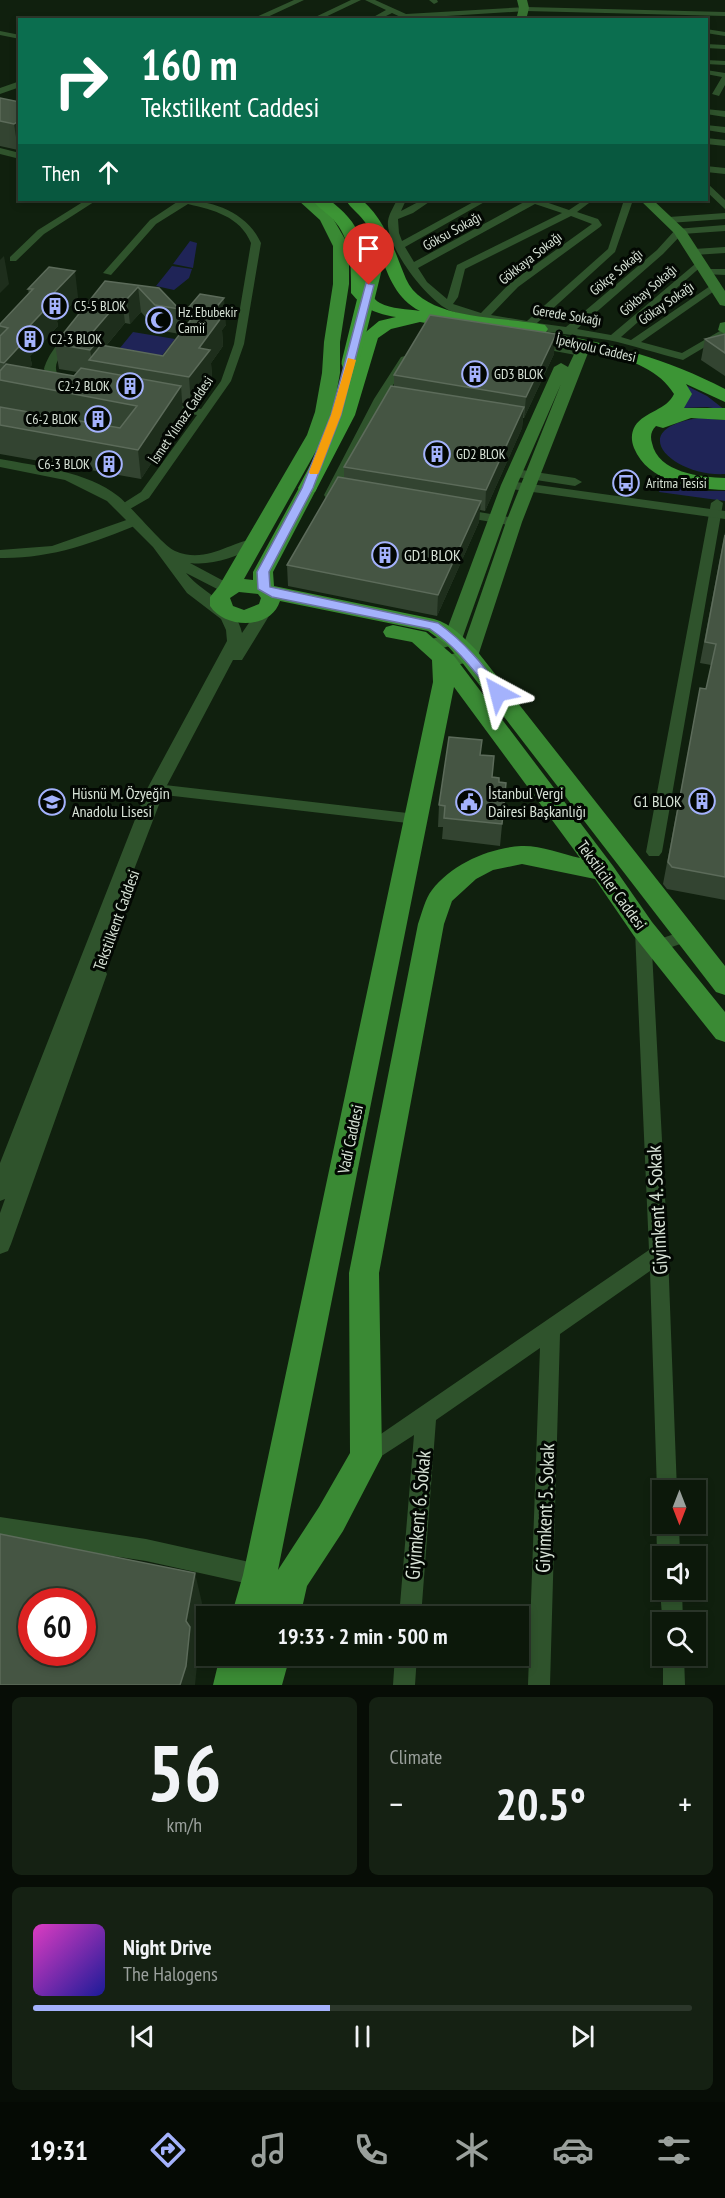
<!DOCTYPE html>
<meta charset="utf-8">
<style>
:root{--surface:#0c180a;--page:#152113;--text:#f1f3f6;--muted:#9aa09c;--line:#2c372b;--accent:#a4b2fc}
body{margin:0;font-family:"PT Sans Narrow",sans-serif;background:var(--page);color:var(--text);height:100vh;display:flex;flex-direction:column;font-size:22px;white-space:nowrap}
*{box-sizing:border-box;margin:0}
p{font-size:20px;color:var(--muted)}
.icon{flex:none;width:33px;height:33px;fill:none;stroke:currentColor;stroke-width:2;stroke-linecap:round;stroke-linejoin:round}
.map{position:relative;height:1685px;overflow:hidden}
.sheet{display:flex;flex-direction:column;gap:12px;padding:12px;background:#070d06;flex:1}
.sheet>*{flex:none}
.banner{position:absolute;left:18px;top:18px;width:690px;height:183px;border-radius:0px;box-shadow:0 3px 9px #0003,0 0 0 2px var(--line);background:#0b6e4f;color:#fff;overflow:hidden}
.needle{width:39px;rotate:180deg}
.controls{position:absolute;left:652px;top:1480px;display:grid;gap:12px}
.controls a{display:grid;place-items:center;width:54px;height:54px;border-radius:0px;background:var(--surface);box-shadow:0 3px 9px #0003,0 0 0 2px var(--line);font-size:30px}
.speed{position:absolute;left:18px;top:1588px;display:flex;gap:12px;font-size:30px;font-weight:700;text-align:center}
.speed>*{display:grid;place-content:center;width:78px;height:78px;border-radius:50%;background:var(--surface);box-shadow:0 3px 9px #0003,0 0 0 2px var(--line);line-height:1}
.speed .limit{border:9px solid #d22;background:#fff;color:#111}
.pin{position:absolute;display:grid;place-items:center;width:51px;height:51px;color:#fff;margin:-62px -26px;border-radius:50% 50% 50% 0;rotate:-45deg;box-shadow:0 0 6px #0007}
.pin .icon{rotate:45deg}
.me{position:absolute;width:66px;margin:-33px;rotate:322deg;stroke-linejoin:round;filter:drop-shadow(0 0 4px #0008)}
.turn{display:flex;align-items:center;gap:21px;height:126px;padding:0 24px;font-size:27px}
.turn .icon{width:78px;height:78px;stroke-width:2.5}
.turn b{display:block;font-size:42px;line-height:51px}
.then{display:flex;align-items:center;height:57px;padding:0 24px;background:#0003;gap:12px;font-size:22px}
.big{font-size:45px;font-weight:700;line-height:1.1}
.sheet .widget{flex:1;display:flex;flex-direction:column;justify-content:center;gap:9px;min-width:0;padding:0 21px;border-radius:9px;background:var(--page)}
.sheet .dial{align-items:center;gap:0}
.dial b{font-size:78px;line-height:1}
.song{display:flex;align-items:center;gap:18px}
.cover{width:72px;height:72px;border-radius:9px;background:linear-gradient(135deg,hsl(310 70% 55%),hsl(240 70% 35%))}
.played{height:6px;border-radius:3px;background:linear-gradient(90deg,var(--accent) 45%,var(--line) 45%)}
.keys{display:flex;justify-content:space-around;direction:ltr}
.heat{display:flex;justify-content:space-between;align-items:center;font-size:33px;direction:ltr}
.sheet .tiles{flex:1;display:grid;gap:12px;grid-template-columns:1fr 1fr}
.widget:last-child{grid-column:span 2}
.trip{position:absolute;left:196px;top:1606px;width:333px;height:60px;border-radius:0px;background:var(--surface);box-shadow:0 3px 9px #0003,0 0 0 2px var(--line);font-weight:700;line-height:60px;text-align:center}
.tab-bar{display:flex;height:96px;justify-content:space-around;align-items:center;background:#050a04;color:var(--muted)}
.tab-bar .icon{width:42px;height:42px}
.tab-bar .on{color:var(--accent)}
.tab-bar b{font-size:27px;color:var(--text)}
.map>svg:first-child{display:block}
.green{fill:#1f2457}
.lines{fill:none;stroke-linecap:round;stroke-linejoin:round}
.minor{fill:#2f532c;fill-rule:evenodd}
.tertiary{fill:#2f532c;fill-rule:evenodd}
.secondary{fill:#367231;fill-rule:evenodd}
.primary{fill:#3a8a34;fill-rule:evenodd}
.trunk{fill:#3c9535;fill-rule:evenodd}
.trunk-bridge{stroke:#3c9535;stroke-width:17}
.wall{fill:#334431;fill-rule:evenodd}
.shaded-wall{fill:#1e2e1c}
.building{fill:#455543;stroke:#5c6b5a;stroke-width:1.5;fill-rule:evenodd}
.route{fill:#a4b2fc;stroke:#6b74a4;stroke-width:1.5}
.slow{fill:#f59e0b}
.labels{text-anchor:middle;stroke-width:6;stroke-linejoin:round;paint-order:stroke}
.far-street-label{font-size:14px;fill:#d7e2d6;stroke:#030803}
.far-poi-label{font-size:14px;fill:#d7e2d6;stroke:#030803;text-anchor:start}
.poi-label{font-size:16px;fill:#d7e2d6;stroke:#030803;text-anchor:start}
.street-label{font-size:16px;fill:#d7e2d6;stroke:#030803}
.near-street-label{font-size:20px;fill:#d7e2d6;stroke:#030803}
</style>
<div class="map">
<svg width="725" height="1685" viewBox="0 0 725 1685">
<rect width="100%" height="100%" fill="#10200e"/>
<path class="green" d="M190 241 197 243 193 268 173 264Z
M172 266 192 269 189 278 174 290 156 286Z
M133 332 175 339 154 366 111 359Z
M683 384 707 396 725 410 707 407 682 408Z
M699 418 725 420V474C674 477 622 429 699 418Z
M663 482 704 491H725V501L659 492Z"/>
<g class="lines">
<path class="minor" d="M294 0H304L261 20 252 19Z
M351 0H361L319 20H309Z
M365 0H375L406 14 526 7 725 12V16L526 11 415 18 417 20H407L392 13 378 20H368L386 10Z
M429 0H437L438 2 434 4Z
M706 29 725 32V36L706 33Z
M0 31 20 35V39L0 35Z
M706 44 725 45V49L706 48Z
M706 60 725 61V65L706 64Z
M706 70 725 73V85L719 96 712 94 722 77 706 74Z
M706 109 725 111V117L706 114Z
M706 125 725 127V133L706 130Z
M706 138 725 140V146L706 144Z
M0 148 20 153V159L0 154Z
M706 166 725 168V174L706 172Z
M706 182 725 200V209L706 191Z
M86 200H97L44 234 16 261H10V257L38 230Z
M180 200C212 200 247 212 261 243L244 344 231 381 149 498 123 513 117 509 119 506 141 492 197 415 163 409 157 406 163 403 201 409 221 381 234 344 251 243C240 216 213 210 188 204L156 224 111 275 103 273 150 220Z
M397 200H406L401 211 422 200H432L413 213 398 219 399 233 402 241 477 200H488L405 247 414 262 526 201V200H540L569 210 584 200H593L577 212 598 219 602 225 600 227 518 287 491 315 527 321 608 249 624 200H633L615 252 537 323 566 327 657 250 676 229 725 225V231L682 234 663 254 577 329 611 335 701 259 704 260V264L621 337 631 340 716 282 720 283V287L641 342 682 353 725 328V335L683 360C658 354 633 345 608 340 559 332 497 329 451 311 428 302 385 246 388 221 389 214 394 206 397 200ZM535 204 562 213 457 265 447 299 427 282 418 268ZM571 216 592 224 510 283 481 313 453 304 458 297 465 269Z
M725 213V219L669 223 664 220 669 217Z
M725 247V253L694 255 689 252 694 249Z
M707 269H725V275L704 274 702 272Z
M68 337 73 340C59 360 47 364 65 386L60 389 50 382 44 369C47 358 57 341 68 337Z
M537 342 581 350 586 353 581 356 533 347V343Z
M405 356 410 359 384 399 336 495 330 499 326 498 324 495 374 399 401 357Z
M717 499 723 503 662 852 659 856H649L646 852 711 503Z
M461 509 514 518 520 522 514 526 457 516 455 513Z
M135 517 139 518V524C94 543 50 559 0 558V550L52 546Z
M156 784 416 814 423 819 416 824 156 794 149 789Z
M643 925 649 927 651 942 686 930 692 932 694 936 692 940 657 952 652 951 668 1254 677 1491H663V1500L660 1498 657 1491 650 1271 560 1334 550 1685H528L540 1348 436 1420 421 1617H399L414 1435 366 1466 359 1463 356 1456 359 1449 649 1250 635 931 637 927Z
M663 1515V1524H679L680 1557H663V1565C655 1555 654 1525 663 1515Z
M0 1517 146 1539 263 1565 271 1568 274 1576 271 1584 263 1587 146 1561 0 1539Z
M663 1583V1590H682L683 1623H663V1628L660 1590Z
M663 1653V1656H684L685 1685H663Z
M395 1656H417L415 1685H393Z"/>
<path class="tertiary" d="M20 81V87L0 94V88Z
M0 459C37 466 88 472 118 496 132 507 163 546 175 551 210 566 238 535 259 540L261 543 259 546C237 556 214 566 190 563L233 586 236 589 233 592H223L186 573C203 594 237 605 242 633L259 608H269L272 611 242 660H233L165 789 97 966 104 969 107 974 11 1244 8 1251 0 1254V1213L5 1199 0 1201V1163L147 789 227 641 226 630 221 619 187 593 153 547 107 501 65 480 0 467Z
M515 469 575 478 582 482 575 486 510 476 508 473Z
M509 481 725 511V519L504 488 502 485 504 482Z"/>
<path class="secondary" d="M517 0H527L529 8 526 20H516L519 8Z
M640 200H653L686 231 725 291V306L720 305 674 233Z
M725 322V334L718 330 720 323Z
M581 349 588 353 522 522 478 656 476 660C464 663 451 668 439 665L437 661 439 657 461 652 506 522 561 384 517 485 462 639 460 643 429 652 422 650 420 646 422 642 445 635 501 485 554 367 561 363 568 367 576 350Z"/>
<path class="primary" d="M298 200H313L331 215 349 246V284L340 342V373L333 412 325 435 244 579 253 580V572L301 484H315L317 488 273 572 274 586 434 619C452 624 464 638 477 651L725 966V995L716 992 461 661 446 644 428 631 280 601C271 630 225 629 210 606V597L219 586 307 435 315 412 322 373 324 342 333 284V246L320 220ZM239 592 258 594 261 598 259 604 244 610 233 606 230 598Z
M393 625 426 632 454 656 613 866 652 922 725 1012V1042L716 1039 634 936 595 879 522 864 493 870 476 879 452 901 444 924 379 1273 382 1456 343 1531 307 1586 300 1617H231L243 1575 433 682 432 660 412 642 386 637 383 632 386 627ZM454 687 580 858C562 854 539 845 521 846 489 848 452 864 432 890 425 899 422 913 418 924L349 1273 350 1453 319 1507 278 1570Z
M220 1656H290L282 1685H213Z"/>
<path class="trunk" d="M313 200H329C343 210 355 222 361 239 368 258 360 291 380 303 391 309 408 309 420 311 386 294 385 255 367 225 361 215 350 208 346 200H362C386 221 394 250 406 279 425 322 506 316 545 325L548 329 546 332C608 343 668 359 725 389V402L686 384 692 394 684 408H725V420L691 418 663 428 656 426C651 431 650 436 652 443 658 473 701 477 725 478V490C692 489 648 482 634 448 631 440 631 433 635 426 645 411 667 410 674 394 647 348 561 349 514 337L511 333 513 331 469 324 460 329 420 322 391 329 378 338 355 415 315 492H301L298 488 337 415 361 336 379 321 396 317C377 314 364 309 351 293 351 270 352 242 336 223 330 214 317 208 313 200Z"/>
<path class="trunk-bridge" d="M350 363 374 266"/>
</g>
<path class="wall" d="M0 98 20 102 18 150 0 146Z
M105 281 159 288 179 309 182 332 190 321 189 307 200 294 226 325 222 330 223 346 211 363 212 378 191 405 182 403 183 415 141 479 0 454V324L29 294 28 289 78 297 57 321 58 326 30 356 32 365 28 368 74 376 77 372 59 369 55 344ZM141 312 157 330 180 334 163 356 106 346 125 323 130 324Z
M725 334V376L701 360 705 339Z
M554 354 524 418H523L522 428 485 511 480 510 479 522 437 616 288 586 287 565 344 478V467L394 386V375Z
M725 532V900L667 889 663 884 700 688 706 689 711 665 700 663Z
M481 755 492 777 499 782 506 783 500 846 442 839 443 827H438L439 805Z"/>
<path class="shaded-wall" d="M20 120V149L18 150 14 124Z
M4 256 9 284 0 293V260Z
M75 271 78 297 57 321 58 326 30 356 32 365 15 383 7 381 4 363 19 337 48 299Z
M138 287 141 312 130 324 127 299Z
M122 298 125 323 104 348 92 360 90 350 91 334Z
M224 298 226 325 222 330 223 346 211 363 212 378 191 405 189 377 209 316Z
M556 334 554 354 524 418 526 397Z
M181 386 183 415 141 479 138 450Z
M524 407 522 428 485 511 486 490Z
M481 501 479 522 437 616 438 595Z
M195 1573 202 1603 195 1643 198 1655 195 1685H180L186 1621Z"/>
<path class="building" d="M0 98 20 102V120L14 124 0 121Z
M49 267 75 271 48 299 54 300 19 337 27 338 4 363 0 362V336L8 328 0 326V324L33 289H28Z
M105 281 159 288 179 309 155 305 138 287 127 299 122 298 91 334 102 336 90 350 55 344Z
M200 294 224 298 209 316 221 318 199 348 210 350 189 377 89 360 101 345 163 356 199 309 189 307Z
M430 315 556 334 526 397 394 375Z
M725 334V353L705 339Z
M6 364 74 376 81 368 181 386 138 450 0 425V407L120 428 137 406 0 380V371Z
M391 386 524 407 486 490 344 467Z
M338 477 481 501 438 595 287 565Z
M725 535V877L672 867 668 862 700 688 706 689 716 644 705 642Z
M449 737 482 740 480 755 494 756 492 777 499 778V782L506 783 502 824 444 818 445 806 439 805Z
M0 1534 195 1573 186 1621 190 1627 186 1666 180 1685H0ZM32 1602H82V1653H32Z"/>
<path class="route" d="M366 283 374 285 341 415 313 488 269 572 270 587 438 623C465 642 483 665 502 690L504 693 502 696H494C474 671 457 647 430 629L272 597 258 589 257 572 302 488 331 415Z"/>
<path class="slow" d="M348 358 356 360 341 415 319 472 318 474H310L309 472 331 415Z"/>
<defs>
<g id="building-ring" transform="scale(1.35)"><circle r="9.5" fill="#030803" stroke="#a4b2fc" stroke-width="1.5"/><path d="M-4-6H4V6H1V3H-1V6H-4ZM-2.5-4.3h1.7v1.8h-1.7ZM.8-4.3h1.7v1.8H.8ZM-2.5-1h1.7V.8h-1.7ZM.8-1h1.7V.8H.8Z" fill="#a4b2fc"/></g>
<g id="mosque-ring" transform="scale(1.35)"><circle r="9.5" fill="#030803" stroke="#a4b2fc" stroke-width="1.5"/><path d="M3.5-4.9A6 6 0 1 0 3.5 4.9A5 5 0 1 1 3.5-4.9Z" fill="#a4b2fc"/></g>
<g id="bus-ring" transform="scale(1.35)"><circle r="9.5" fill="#030803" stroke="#a4b2fc" stroke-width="1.5"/><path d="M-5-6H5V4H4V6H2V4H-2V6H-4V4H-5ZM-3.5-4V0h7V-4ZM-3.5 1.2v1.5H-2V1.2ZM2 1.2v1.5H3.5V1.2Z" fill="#a4b2fc"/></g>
<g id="school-ring" transform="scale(1.35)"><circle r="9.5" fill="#030803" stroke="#a4b2fc" stroke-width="1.5"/><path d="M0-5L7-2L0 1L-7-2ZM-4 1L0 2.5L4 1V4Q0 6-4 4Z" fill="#a4b2fc"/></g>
<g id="civic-ring" transform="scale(1.35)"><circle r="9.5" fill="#030803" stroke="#a4b2fc" stroke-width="1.5"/><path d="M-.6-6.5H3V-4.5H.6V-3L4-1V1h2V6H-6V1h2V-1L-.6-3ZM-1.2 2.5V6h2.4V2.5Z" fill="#a4b2fc"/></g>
</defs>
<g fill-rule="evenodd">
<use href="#building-ring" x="55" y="306"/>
<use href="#mosque-ring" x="159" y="320"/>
<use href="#building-ring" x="30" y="339"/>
<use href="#building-ring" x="475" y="374"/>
<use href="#building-ring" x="130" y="386"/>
<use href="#building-ring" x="98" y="419"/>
<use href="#building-ring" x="437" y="454"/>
<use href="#building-ring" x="109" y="464"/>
<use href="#bus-ring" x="626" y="483"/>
<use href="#building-ring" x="385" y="555"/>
<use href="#building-ring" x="702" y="801"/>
<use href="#school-ring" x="52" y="802"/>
<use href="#civic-ring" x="469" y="802"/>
</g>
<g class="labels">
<g class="far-street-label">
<text transform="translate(452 231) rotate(-29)" y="5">Göksu Sokağı</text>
<text transform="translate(530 258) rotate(-38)" y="5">Gökkaya Sokağı</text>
<text transform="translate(616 272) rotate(-40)" y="5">Gökçe Sokağı</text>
<text transform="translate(648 290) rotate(-41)" y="5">Gökbay Sokağı</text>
<text transform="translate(666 303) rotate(-35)" y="5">Gökay Sokağı</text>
<text transform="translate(567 315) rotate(9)" y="5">Gerede Sokağı</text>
<text transform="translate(596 348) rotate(13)" y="5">İpekyolu Caddesi</text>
<text transform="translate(181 420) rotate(-56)" y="5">İsmet Yılmaz Caddesi</text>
</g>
<g class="far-poi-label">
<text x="74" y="311">C5-5 BLOK</text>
<text x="178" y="317">Hz. Ebubekir<tspan x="178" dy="16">Camii</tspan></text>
<text x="50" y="344">C2-3 BLOK</text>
<text x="494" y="379">GD3 BLOK</text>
<text x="110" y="391" text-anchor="end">C2-2 BLOK</text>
<text x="78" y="424" text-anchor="end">C6-2 BLOK</text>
<text x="456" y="459">GD2 BLOK</text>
<text x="90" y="469" text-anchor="end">C6-3 BLOK</text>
<text x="646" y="488">Aritma Tesisi</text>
</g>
<g class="poi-label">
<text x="404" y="561">GD1 BLOK</text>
<text x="72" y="799">Hüsnü M. Özyeğin<tspan x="72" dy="18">Anadolu Lisesi</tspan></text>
<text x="488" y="799">İstanbul Vergi<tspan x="488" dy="18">Dairesi Başkanlığı</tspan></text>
<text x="682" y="807" text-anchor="end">G1 BLOK</text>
</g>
<g class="street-label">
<text transform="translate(612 885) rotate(54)" y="6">Tekstilciler Caddesi</text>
<text transform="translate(116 920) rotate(-70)" y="6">Tekstilkent Caddesi</text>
<text transform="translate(350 1139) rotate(-78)" y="6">Vadi Caddesi</text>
</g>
<g class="near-street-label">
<text transform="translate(657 1210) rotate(-93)" y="7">Giyimkent 4. Sokak</text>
<text transform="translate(545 1508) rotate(-88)" y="7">Giyimkent 5. Sokak</text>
<text transform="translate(418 1515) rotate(-85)" y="7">Giyimkent 6. Sokak</text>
</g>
</g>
</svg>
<div class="controls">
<a><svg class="needle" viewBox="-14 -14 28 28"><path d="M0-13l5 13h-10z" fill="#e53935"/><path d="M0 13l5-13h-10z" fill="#9aa09c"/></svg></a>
<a><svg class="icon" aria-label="sound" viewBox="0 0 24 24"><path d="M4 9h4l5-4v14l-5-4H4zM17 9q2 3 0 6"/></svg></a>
<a><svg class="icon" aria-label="search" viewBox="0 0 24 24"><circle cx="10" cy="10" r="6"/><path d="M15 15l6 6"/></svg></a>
</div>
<div class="speed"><div class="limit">60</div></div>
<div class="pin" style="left:369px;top:285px;background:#d93025"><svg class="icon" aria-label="arrive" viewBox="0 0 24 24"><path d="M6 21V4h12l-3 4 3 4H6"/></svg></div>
<svg class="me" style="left:498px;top:693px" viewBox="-20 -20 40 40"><path d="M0-17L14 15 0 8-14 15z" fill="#a4b2fc" stroke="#fff" stroke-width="4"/></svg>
<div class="trip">19:33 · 2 min · 500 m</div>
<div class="banner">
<div class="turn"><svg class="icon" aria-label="right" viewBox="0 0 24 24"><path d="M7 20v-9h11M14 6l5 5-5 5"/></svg><div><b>160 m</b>Tekstilkent Caddesi</div></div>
<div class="then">Then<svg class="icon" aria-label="ahead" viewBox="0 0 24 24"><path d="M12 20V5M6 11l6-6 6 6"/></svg></div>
</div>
</div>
<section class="sheet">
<div class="tiles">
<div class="widget dial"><b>56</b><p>km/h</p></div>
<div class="widget"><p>Climate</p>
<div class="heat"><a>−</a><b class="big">20.5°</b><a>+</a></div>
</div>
<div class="widget">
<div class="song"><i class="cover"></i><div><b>Night Drive</b><p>The Halogens</p></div></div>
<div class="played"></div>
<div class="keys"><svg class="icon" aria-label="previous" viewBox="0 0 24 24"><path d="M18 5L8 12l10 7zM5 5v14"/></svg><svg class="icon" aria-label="pause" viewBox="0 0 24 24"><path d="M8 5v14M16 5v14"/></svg><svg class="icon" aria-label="next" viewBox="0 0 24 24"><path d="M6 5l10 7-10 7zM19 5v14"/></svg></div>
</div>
</div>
</section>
<nav class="tab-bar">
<b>19:31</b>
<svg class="icon on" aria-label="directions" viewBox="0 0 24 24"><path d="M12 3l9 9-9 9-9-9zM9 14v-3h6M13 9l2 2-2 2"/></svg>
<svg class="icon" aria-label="music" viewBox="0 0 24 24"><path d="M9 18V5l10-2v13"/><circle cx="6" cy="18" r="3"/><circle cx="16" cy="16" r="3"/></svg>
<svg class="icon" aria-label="phone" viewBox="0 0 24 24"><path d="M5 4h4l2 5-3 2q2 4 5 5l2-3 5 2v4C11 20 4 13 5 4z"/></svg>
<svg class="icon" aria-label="climate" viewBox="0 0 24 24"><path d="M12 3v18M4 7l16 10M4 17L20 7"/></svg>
<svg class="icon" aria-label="car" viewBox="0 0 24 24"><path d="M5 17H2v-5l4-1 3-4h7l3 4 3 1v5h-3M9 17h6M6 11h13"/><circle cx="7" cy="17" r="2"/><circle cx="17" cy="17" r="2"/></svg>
<svg class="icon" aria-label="filters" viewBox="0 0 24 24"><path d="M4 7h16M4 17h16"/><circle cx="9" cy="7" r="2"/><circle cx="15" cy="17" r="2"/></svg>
</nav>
